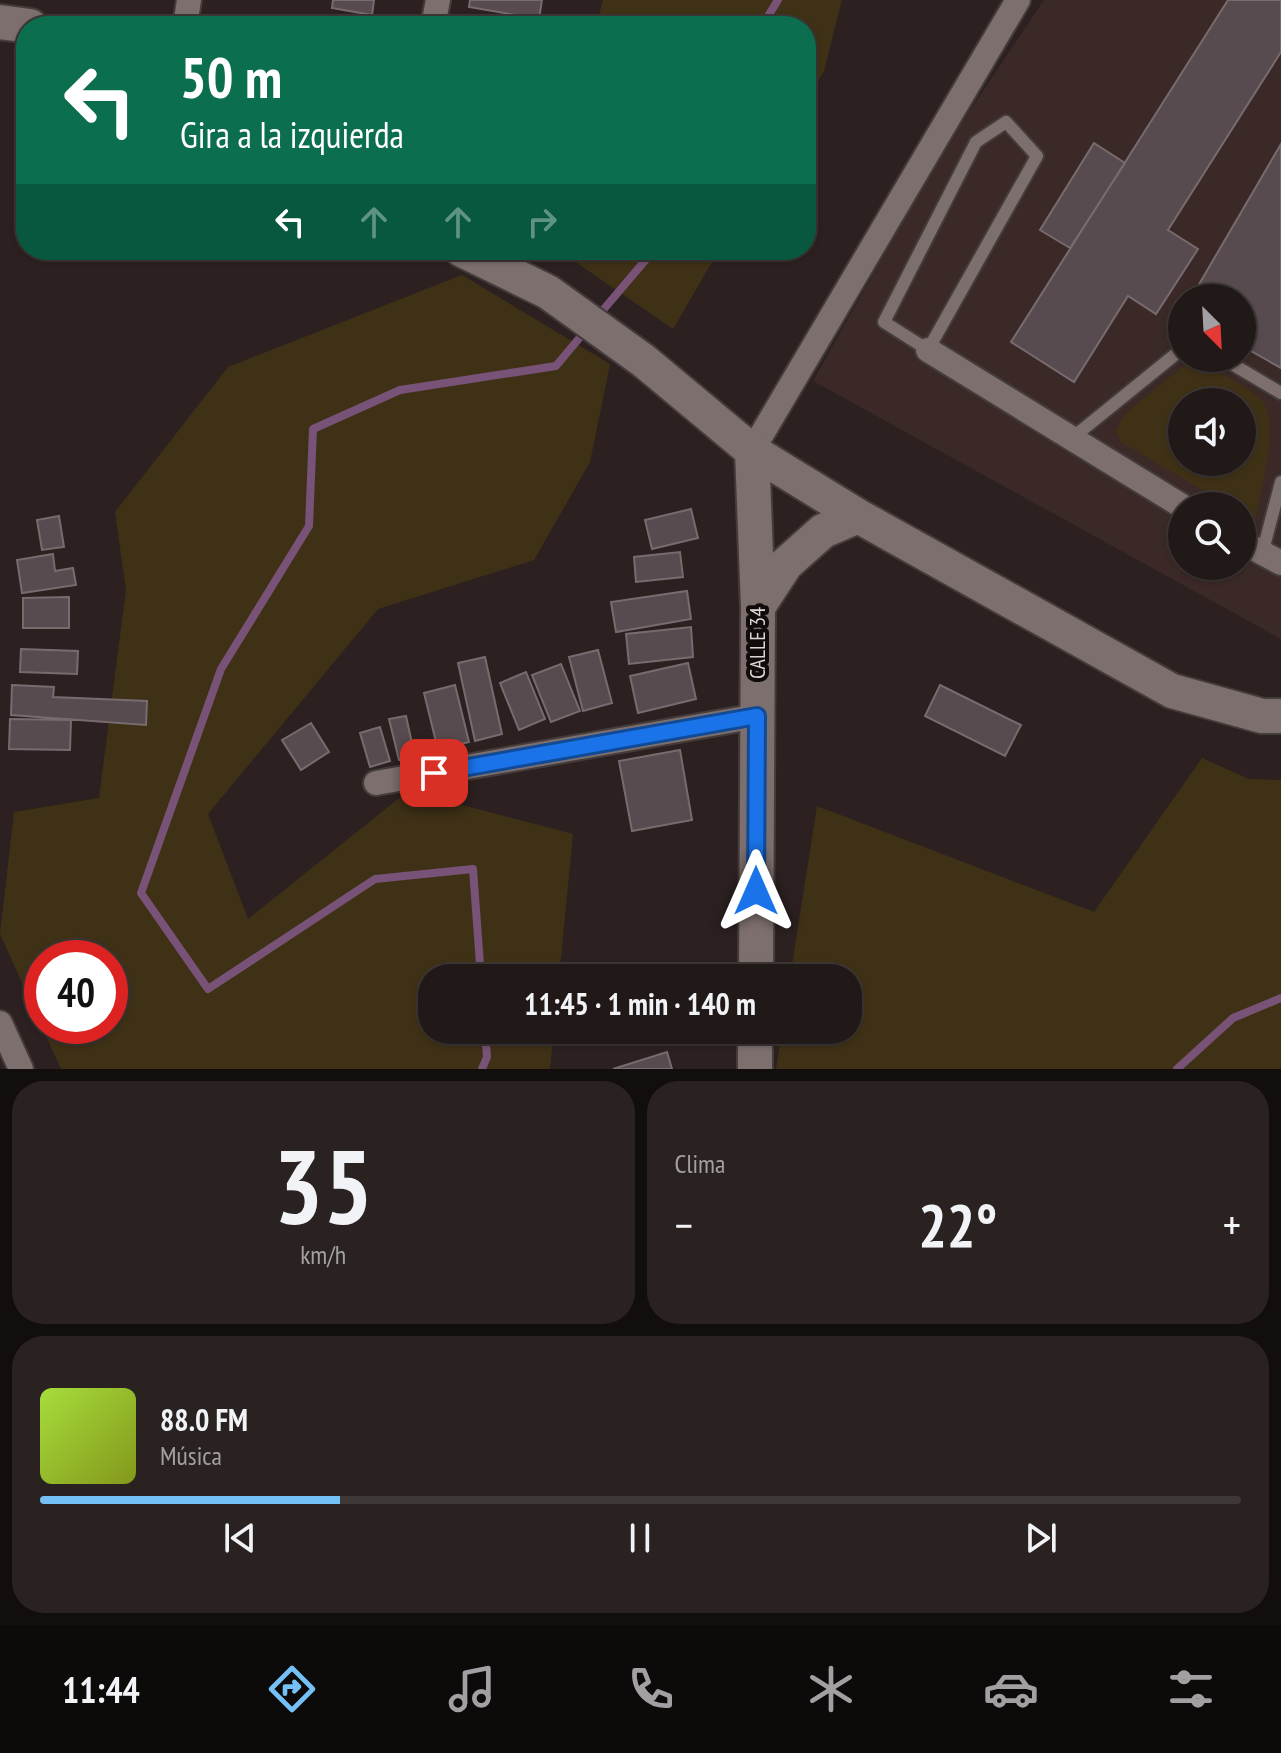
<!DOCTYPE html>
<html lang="es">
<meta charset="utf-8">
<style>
:root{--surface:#211918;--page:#292221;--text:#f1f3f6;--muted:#a2a0a2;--line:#3e3837;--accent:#75c0f6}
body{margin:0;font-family:"PT Sans Narrow",sans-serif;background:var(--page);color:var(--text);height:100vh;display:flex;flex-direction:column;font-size:30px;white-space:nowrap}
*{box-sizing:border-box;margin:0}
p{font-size:26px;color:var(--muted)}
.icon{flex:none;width:44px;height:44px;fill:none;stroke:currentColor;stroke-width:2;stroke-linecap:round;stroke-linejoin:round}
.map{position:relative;height:1069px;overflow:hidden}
.drawer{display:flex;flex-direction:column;gap:12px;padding:12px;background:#120e0d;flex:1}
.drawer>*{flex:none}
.banner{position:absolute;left:16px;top:16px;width:800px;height:244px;border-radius:32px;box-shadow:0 2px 6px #0004,0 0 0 2px var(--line);background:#0b6e4f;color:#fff;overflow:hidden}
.needle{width:52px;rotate:156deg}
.controls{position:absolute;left:1168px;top:284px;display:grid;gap:16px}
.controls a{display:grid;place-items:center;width:88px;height:88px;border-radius:50%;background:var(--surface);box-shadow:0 2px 6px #0004,0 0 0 2px var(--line);font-size:40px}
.speed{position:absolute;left:24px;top:940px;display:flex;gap:16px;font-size:40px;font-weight:700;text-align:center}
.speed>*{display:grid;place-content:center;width:104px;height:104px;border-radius:50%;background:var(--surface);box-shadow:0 2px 6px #0004,0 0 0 2px var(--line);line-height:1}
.speed .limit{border:12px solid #d22;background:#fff;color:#111}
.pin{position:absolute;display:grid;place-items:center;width:68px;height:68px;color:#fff;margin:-34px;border-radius:16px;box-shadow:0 4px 12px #0006}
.me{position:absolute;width:88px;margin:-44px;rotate:0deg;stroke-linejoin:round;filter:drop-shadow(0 0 6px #0008)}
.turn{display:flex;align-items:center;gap:28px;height:168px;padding:0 32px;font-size:36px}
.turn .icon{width:104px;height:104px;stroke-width:2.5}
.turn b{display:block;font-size:56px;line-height:68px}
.lanes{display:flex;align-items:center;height:76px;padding:0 32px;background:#0003;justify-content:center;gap:40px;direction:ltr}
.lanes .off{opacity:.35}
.big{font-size:60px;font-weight:600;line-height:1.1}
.drawer .card{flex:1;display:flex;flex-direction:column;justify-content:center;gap:12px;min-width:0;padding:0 28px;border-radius:32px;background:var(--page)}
.drawer .dial{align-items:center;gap:0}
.dial b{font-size:104px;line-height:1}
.song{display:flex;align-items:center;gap:24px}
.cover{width:96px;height:96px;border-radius:12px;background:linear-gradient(135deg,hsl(80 70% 55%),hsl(70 70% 35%))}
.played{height:8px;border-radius:4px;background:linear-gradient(90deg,var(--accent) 25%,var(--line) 25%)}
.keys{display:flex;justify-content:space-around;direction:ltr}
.heat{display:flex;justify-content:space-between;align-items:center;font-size:44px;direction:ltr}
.drawer .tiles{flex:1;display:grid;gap:12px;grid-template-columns:1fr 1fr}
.card:last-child{grid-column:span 2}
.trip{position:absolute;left:418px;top:964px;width:444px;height:80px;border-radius:32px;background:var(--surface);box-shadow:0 2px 6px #0004,0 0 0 2px var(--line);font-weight:600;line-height:80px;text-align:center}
.tab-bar{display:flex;height:128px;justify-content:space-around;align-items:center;background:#0d0a0a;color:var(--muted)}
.tab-bar .icon{width:56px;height:56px}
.tab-bar .on{color:var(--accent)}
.tab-bar b{font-size:36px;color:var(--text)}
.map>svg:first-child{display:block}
.built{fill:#3b2927;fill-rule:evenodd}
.green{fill:#3f3116;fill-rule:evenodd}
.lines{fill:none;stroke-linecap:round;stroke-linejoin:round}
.stream{stroke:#795278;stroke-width:8}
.building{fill:#574b4f;stroke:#786b6f;stroke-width:2}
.lane-casing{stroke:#443c3b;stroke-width:16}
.street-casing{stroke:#443c3b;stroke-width:28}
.secondary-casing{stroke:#443c3b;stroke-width:38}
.lane{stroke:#7c6f6d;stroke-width:12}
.street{stroke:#7c6f6d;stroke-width:24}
.secondary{stroke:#7c6f6d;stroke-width:34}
.route-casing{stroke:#114b97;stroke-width:20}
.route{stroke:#1a73e8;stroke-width:14}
.labels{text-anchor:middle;stroke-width:8;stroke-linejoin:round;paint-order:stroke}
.street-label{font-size:22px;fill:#ddd6d5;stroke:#110c0c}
</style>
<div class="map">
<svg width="1281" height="1069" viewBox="0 0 1281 1069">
<rect width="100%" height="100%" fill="#2c2120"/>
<path class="built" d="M1044 0H1281V639L813 381 940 155ZM1182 298H1242V358H1182ZM1182 402H1242V462H1182ZM1182 506H1242V566H1182Z"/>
<path class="green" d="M603 0H842L824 71 806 101V26H596Z
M558 250H719L673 329Z
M462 275 610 364 590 462 534 560 378 609 208 814 248 919 408 791 573 834 559 978H432V1030H554L550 1069H61L0 934 14 812 99 798 126 590 115 512 228 367ZM42 958H110V1026H42Z
M1202 363C1221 374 1245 385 1261 399 1281 421 1261 492 1255 520L1242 513V506H1230L1121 442 1116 430 1126 413 1185 365ZM1242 402V462H1182V402Z
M1202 758 1249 779 1281 780V1069H776L782 1030H848V978H790L817 806 1094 912Z"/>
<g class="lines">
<path class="stream" d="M762 26 778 0
M598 316 654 250
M481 978 473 869 375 879 208 989 141 893 221 669 309 526 313 429 400 390 556 366 586 330
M482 1069 487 1057 485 1030
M1177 1069 1233 1018 1281 998"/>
</g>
<path class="building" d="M333 0H374L372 15 332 8Z
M470 0H542L539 19 469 7Z
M1228 0H1281V52L1168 230 1198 249 1156 314 1128 296 1074 382 1011 342Z
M1094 143 1125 163 1070 248 1040 230Z
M1281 144V368L1242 346V298H1191Z
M691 509 698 538 652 549 645 520Z
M59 516 64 547 42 550 37 520Z
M680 552 683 577 636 582 634 557Z
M53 554 55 571 73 568 76 585 22 593 17 560Z
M687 591 691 619 616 632 611 602Z
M69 597V628H23V598Z
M691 627 693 657 629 664 626 634Z
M21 649 78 651 77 674 20 672Z
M598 650 612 703 583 711 569 657Z
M485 657 502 734 475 741 458 663Z
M688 663 696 699 638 713 630 676Z
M561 664 580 711 551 722 532 675Z
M526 672 545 719 519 730 500 683Z
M12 685 54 687 53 697 147 701 146 725 11 715Z
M455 685 469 742 438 750 424 693Z
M940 685 1021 725 1005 756 925 716Z
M406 716 415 757 399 760 389 719Z
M10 719 71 720 70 750 9 749Z
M311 723 329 752 301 770 282 740Z
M380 727 390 761 370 767 360 733Z
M680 750 692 820 632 831 619 761Z
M657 967 658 978H618V972Z
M588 1030H656L590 1039Z
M667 1052 672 1069H613Z"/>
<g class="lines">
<g class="lane-casing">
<path id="lane" d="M1006 122 1037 156 928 350 884 322 976 142Z
M1222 358 1281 393
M1071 439 1182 349
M1262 554 1281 482"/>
</g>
<g class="street-casing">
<path id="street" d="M185 26 189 0
M433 26 438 0
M928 350 1182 506
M752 451 1018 0
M1242 542 1281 563
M376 783 757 716
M0 1023 21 1069"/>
</g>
<g class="secondary-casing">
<path id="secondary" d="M0 22 30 26
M462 250 548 292 644 361 752 451 858 516 1172 691 1262 716H1281
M752 451 758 607 756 978
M758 607 786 564 823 531 858 516
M755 1069V1030"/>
</g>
<use href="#lane" class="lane"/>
<use href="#street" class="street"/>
<use href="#secondary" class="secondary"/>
</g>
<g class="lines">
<g class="route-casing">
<path id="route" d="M434 773 757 716 756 891"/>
</g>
<use href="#route" class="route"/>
</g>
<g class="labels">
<g class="street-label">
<text transform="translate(757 643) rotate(-90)" y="8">CALLE 34</text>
</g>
</g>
</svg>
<div class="controls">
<a><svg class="needle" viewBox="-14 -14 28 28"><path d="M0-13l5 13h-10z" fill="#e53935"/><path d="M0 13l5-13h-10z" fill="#a2a0a2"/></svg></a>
<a><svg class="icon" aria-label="sound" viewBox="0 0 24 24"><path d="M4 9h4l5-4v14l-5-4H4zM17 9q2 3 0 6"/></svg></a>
<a><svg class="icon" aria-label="search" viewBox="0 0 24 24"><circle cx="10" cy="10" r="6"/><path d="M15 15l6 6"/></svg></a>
</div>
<div class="speed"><div class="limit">40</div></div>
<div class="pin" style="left:434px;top:773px;background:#d93025"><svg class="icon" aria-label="arrive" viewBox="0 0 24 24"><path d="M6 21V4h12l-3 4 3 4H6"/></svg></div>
<svg class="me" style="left:756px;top:891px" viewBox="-20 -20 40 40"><path d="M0-17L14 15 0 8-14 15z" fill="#1a73e8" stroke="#fff" stroke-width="4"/></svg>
<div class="trip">11:45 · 1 min · 140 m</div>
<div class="banner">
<div class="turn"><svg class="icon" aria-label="left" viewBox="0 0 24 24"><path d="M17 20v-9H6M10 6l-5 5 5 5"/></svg><div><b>50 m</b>Gira a la izquierda</div></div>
<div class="lanes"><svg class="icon" aria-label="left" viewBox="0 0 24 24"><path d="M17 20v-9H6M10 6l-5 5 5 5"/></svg><svg class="icon off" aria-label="ahead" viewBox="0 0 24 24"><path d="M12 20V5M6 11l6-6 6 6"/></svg><svg class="icon off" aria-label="ahead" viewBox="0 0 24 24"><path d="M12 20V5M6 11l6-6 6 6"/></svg><svg class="icon off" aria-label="right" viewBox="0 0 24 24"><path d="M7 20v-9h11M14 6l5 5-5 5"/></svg></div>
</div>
</div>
<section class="drawer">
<div class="tiles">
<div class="card dial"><b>35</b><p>km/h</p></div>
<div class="card"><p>Clima</p>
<div class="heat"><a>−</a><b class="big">22°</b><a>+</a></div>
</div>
<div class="card">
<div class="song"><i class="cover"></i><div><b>88.0 FM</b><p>Música</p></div></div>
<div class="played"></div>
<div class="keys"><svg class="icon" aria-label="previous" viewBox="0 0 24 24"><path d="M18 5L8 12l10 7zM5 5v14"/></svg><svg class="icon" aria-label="pause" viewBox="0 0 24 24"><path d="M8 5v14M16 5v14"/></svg><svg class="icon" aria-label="next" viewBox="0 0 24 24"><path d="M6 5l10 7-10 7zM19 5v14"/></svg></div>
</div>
</div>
</section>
<nav class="tab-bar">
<b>11:44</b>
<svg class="icon on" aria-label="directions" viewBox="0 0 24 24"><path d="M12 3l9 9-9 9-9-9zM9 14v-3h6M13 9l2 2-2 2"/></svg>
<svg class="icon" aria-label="music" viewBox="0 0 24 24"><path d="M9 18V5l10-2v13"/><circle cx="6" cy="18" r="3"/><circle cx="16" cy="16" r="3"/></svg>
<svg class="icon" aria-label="phone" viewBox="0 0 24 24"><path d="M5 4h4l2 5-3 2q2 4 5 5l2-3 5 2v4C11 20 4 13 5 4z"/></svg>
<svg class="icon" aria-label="climate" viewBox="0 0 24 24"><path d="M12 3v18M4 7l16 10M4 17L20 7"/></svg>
<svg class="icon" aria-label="car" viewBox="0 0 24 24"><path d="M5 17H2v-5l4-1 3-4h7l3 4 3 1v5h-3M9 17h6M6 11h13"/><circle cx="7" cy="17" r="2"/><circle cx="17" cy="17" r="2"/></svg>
<svg class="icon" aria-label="filters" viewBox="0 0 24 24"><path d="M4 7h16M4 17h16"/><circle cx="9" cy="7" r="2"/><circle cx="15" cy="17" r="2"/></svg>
</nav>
